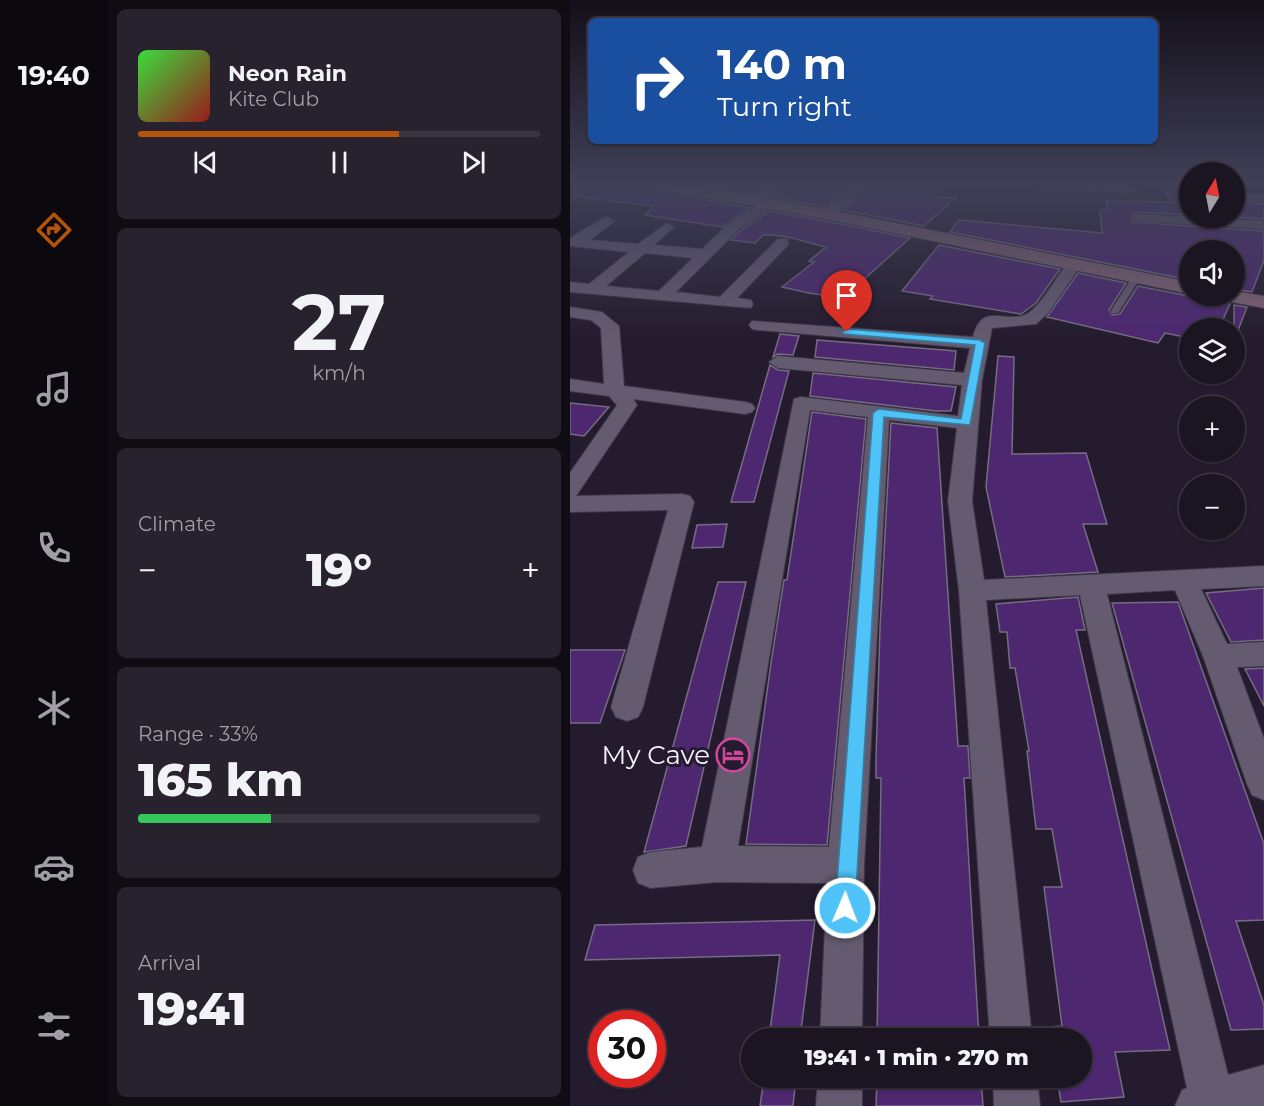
<!DOCTYPE html>
<meta charset="utf-8">
<style>
:root{--surface:#1b1522;--page:#28222f;--text:#f1f3f6;--muted:#a09fa5;--line:#393440;--accent:#b45309}
body{margin:0;font-family:Montserrat,sans-serif;background:var(--page);color:var(--text);height:100vh;display:flex;flex-direction:column;font-size:22px;white-space:nowrap}
*{box-sizing:border-box;margin:0}
p{font-size:20px;color:var(--muted)}
.icon{flex:none;width:33px;height:33px;fill:none;stroke:currentColor;stroke-width:2;stroke-linecap:round;stroke-linejoin:round}
.map{position:relative;flex:1;overflow:hidden}
.panel{display:flex;flex-direction:column;gap:9px;padding:9px;background:#0f0c13;width:462px}
.panel>*{flex:none}
.hud{position:absolute;left:18px;top:18px;width:570px;height:126px;border-radius:9px;box-shadow:0 2px 4px #0004,0 0 0 2px var(--line);background:#1a4fa0;color:#fff;overflow:hidden}
.needle{width:39px;rotate:10deg}
.buttons{position:absolute;left:609px;top:162px;display:grid;gap:12px}
.buttons a{display:grid;place-items:center;width:66px;height:66px;border-radius:50%;background:var(--surface);box-shadow:0 2px 4px #0004,0 0 0 2px var(--line);font-size:30px}
.speed{position:absolute;left:18px;top:1010px;display:flex;gap:12px;font-size:30px;font-weight:700;text-align:center}
.speed>*{display:grid;place-content:center;width:78px;height:78px;border-radius:50%;background:var(--surface);box-shadow:0 2px 4px #0004,0 0 0 2px var(--line);line-height:1}
.speed .limit{border:9px solid #d22;background:#fff;color:#111}
.pin{position:absolute;display:grid;place-items:center;width:51px;height:51px;color:#fff;margin:-62px -26px;border-radius:50% 50% 50% 0;rotate:-45deg;box-shadow:0 0 6px #0007}
.pin .icon{rotate:45deg}
.me{position:absolute;width:66px;margin:-33px;rotate:1deg;stroke-linejoin:round;filter:drop-shadow(0 0 4px #0008)}
.turn{display:flex;align-items:center;gap:21px;height:126px;padding:0 30px;font-size:27px}
.turn .icon{width:78px;height:78px;stroke-width:2.5}
.turn b{display:block;font-size:42px;line-height:51px}
.big{font-size:45px;font-weight:800;line-height:1.1}
.panel .tile{flex:1;display:flex;flex-direction:column;justify-content:center;gap:9px;min-width:0;padding:0 21px;border-radius:9px;background:var(--page)}
.panel .dial{align-items:center;gap:0}
.dial b{font-size:78px;line-height:1}
.song{display:flex;align-items:center;gap:18px}
.cover{width:72px;height:72px;border-radius:9px;background:linear-gradient(135deg,hsl(120 70% 55%),hsl(0 70% 35%))}
.played{height:6px;border-radius:3px;background:linear-gradient(90deg,var(--accent) 65%,var(--line) 65%)}
.keys{display:flex;justify-content:space-around;direction:ltr}
.heat{display:flex;justify-content:space-between;align-items:center;font-size:33px;direction:ltr}
.charge{height:9px;border-radius:4px;background:linear-gradient(90deg,#34c759 33%,var(--line) 0)}
.trip{position:absolute;left:171px;top:1028px;width:351px;height:60px;border-radius:30px;background:var(--surface);box-shadow:0 2px 4px #0004,0 0 0 2px var(--line);font-weight:800;line-height:60px;text-align:center}
main{display:flex;flex:1;min-height:0}
.dock{display:flex;flex-direction:column;width:108px;justify-content:space-around;align-items:center;background:#0b080e;color:var(--muted)}
.dock .icon{width:42px;height:42px}
.dock .selected{color:var(--accent)}
.dock b{font-size:27px;color:var(--text)}
.map>svg:first-child{display:block}
.building{fill:#4d2871;stroke:#756c82;stroke-width:1.5}
.lines{fill:none;stroke-linecap:round;stroke-linejoin:round}
.service-casing{stroke:#403a49;stroke-width:2}
.minor-casing{stroke:#403a49;stroke-width:2}
.secondary-casing{stroke:#403a49;stroke-width:2}
.service{fill:#655b71;fill-rule:evenodd}
.minor{fill:#655b71;fill-rule:evenodd}
.secondary{fill:#806274;fill-rule:evenodd}
.route{fill:#4fc3f7;stroke:#337fa1;stroke-width:1.5}
.labels{text-anchor:middle;stroke-width:6;stroke-linejoin:round;paint-order:stroke}
.near-poi-label{font-size:26px;fill:#f7f1fe;stroke:#241c2e;text-anchor:end}
</style>
<main>
<nav class="dock">
<b>19:40</b>
<svg class="icon selected" aria-label="directions" viewBox="0 0 24 24"><path d="M12 3l9 9-9 9-9-9zM9 14v-3h6M13 9l2 2-2 2"/></svg>
<svg class="icon" aria-label="music" viewBox="0 0 24 24"><path d="M9 18V5l10-2v13"/><circle cx="6" cy="18" r="3"/><circle cx="16" cy="16" r="3"/></svg>
<svg class="icon" aria-label="phone" viewBox="0 0 24 24"><path d="M5 4h4l2 5-3 2q2 4 5 5l2-3 5 2v4C11 20 4 13 5 4z"/></svg>
<svg class="icon" aria-label="climate" viewBox="0 0 24 24"><path d="M12 3v18M4 7l16 10M4 17L20 7"/></svg>
<svg class="icon" aria-label="car" viewBox="0 0 24 24"><path d="M5 17H2v-5l4-1 3-4h7l3 4 3 1v5h-3M9 17h6M6 11h13"/><circle cx="7" cy="17" r="2"/><circle cx="17" cy="17" r="2"/></svg>
<svg class="icon" aria-label="filters" viewBox="0 0 24 24"><path d="M4 7h16M4 17h16"/><circle cx="9" cy="7" r="2"/><circle cx="15" cy="17" r="2"/></svg>
</nav>
<section class="panel">
<div class="tile">
<div class="song"><i class="cover"></i><div><b>Neon Rain</b><p>Kite Club</p></div></div>
<div class="played"></div>
<div class="keys"><svg class="icon" aria-label="previous" viewBox="0 0 24 24"><path d="M18 5L8 12l10 7zM5 5v14"/></svg><svg class="icon" aria-label="pause" viewBox="0 0 24 24"><path d="M8 5v14M16 5v14"/></svg><svg class="icon" aria-label="next" viewBox="0 0 24 24"><path d="M6 5l10 7-10 7zM19 5v14"/></svg></div>
</div>
<div class="tile dial"><b>27</b><p>km/h</p></div>
<div class="tile"><p>Climate</p>
<div class="heat"><a>−</a><b class="big">19°</b><a>+</a></div>
</div>
<div class="tile"><p>Range · 33%</p><b class="big">165 km</b><div class="charge"></div></div>
<div class="tile"><p>Arrival</p><b class="big">19:41</b></div>
</section>
<div class="map">
<svg width="694" height="1106" viewBox="0 0 694 1106">
<rect width="100%" height="100%" fill="#241c2e"/>
<path class="building" d="M4 184H81L91 191 180 208 152 227 75 215 84 206 3 196Z
M125 184H199L181 194Z
M219 184H281L255 207 202 197Z
M299 184H372L362 197 386 198 354 226 274 210Z
M588 184H605L614 198 620 200V215L570 212 561 217 563 222 694 231V260L682 292 664 289V250H620V280L380 232 389 220 532 233 530 210H538L536 201 602 202Z
M664 202 694 204V219L664 217Z
M200 211 276 225 340 238 281 291 267 288 259 296 239 293 212 287 244 262 239 261 256 247 218 237 200 235H193L185 243 161 240 171 230Z
M369 245 490 269 466 303 451 314 360 299 363 296 332 291Z
M508 273 556 283 539 310 542 315 550 314 568 286 660 304 649 328H620V338L595 333 588 343 477 317Z
M664 305 677 307 667 333H664Z
M210 334 229 336 223 355 208 354 203 357Z
M247 340 386 351 384 370 245 357Z
M428 356 444 357 442 454 516 453 537 524H513L528 572 435 577 416 487Z
M200 365 208 370 219 371 184 502H161Z
M243 373 386 387 381 411H366L240 396Z
M0 403 39 407 14 436 0 434Z
M242 412 296 419 257 845 176 844 201 663 214 580H217Z
M321 423 367 428 388 746H398L400 778H394L409 1038H307L311 778H306V758L310 628Z
M157 524 153 547 122 548 127 525Z
M148 582H176L116 846 74 852Z
M694 588V640L661 642 636 593Z
M508 597 515 630H506L600 1050 545 1052 554 1097 491 1102 487 1077H512V1038H480L479 1027 492 1026 474 887H492L482 829H466L457 751H459L445 668H440L437 632H430L426 604Z
M608 602 694 844V920L666 921 694 1005V1029L661 1030 542 603Z
M0 650H55L30 723H0Z
M694 668V706L675 669Z
M245 920 230 1038H199L210 955 15 960 25 925Z
M194 1077H226L223 1106H190Z
M307 1077H411L413 1106H306Z"/>
<g class="lines">
<g class="service-casing">
<path id="service" d="M563 276 570 278 548 313H542L541 311Z"/>
</g>
<g class="minor-casing">
<path id="minor" d="M203 184H217L188 204H178V198Z
M284 184H297L264 217H254V211Z
M464 184C480 183 558 181 567 189L561 193 470 188Z
M607 184H619L620 198 616 197Z
M664 192 694 194V202L664 200Z
M198 200 204 204 203 207 170 228 106 292 150 297 208 239H218V245L167 298 181 300 183 304 181 308 0 292V282L19 284 59 252 0 246V238L33 218 38 217 45 221 20 240 68 244 97 223 104 227 84 245 132 249 160 222ZM75 253 123 258 89 291 36 286Z
M570 214 694 221V229L565 221 563 218Z
M503 260 511 265 478 313 466 324 422 328 412 380 402 501 414 580 694 566V586L631 589 657 644 694 642V666L667 667 694 739V800L682 795 677 784 633 656 605 590 537 594 658 1075 694 1065V1106H605L612 1090 617 1088 510 595 416 600 462 1038H420L389 591 378 501 387 428 319 420 294 865 292 1038H250L257 883 147 882 81 888 68 883 63 870 68 857 81 852 132 847 224 399 231 397 388 416 392 385 208 368 199 362 208 356 394 373 400 348 188 330 182 329 179 325 182 321 403 337C412 300 436 325 457 314 471 306 488 275 498 262ZM240 410 298 417 259 847 168 846Z
M0 307 32 312 49 326 54 386 175 402 182 404 185 408 182 412 175 414 63 399 67 405 6 496 112 494 120 496 124 502 73 707 68 717 57 721 46 717 41 707 98 510 0 512V473L47 405 39 396 0 391V379L34 384 31 328 21 320 0 317Z
M248 1077H292V1106H246Z
M423 1077H467L470 1106H424Z"/>
</g>
<g class="secondary-casing">
<path id="secondary" d="M83 184H115L276 213 620 282V294L276 223 91 189Z
M664 291 694 296V308L651 300 647 296H664Z"/>
</g>
<use href="#service" class="service"/>
<use href="#minor" class="minor"/>
<use href="#secondary" class="secondary"/>
</g>
<linearGradient id="sky" x2="0" y2="1"><stop stop-color="#140f19"/><stop offset="0.54" stop-color="#3f4057"/><stop offset="1" stop-color="#3f4057" stop-opacity="0"/></linearGradient>
<rect width="694" height="338" fill="url(#sky)"/>
<path class="route" d="M277 329 410 340 415 343 400 425 314 417 285 908 282 916 275 919 268 916 265 908 303 413 309 409 391 419 405 345 274 334 272 332Z"/>
<defs>
<g id="hotel-ring" transform="scale(1.725)"><circle r="9.5" fill="#241c2e" stroke="#d1479c" stroke-width="1.5"/><path d="M-6-4.5h1.5V1H6V5H4.5V3h-9V5H-6ZM-4 0a1.8 1.8 0 1 1 3.6 0ZM.5 0V-2.5h3Q6-2.5 6 0Z" fill="#d1479c"/></g>
</defs>
<g fill-rule="evenodd">
<use href="#hotel-ring" x="163" y="755"/>
</g>
<g class="labels">
<g class="near-poi-label">
<text x="140" y="764">My Cave</text>
</g>
</g>
</svg>
<div class="buttons">
<a><svg class="needle" viewBox="-14 -14 28 28"><path d="M0-13l5 13h-10z" fill="#e53935"/><path d="M0 13l5-13h-10z" fill="#a09fa5"/></svg></a>
<a><svg class="icon" aria-label="sound" viewBox="0 0 24 24"><path d="M4 9h4l5-4v14l-5-4H4zM17 9q2 3 0 6"/></svg></a>
<a><svg class="icon" aria-label="layers" viewBox="0 0 24 24"><path d="M12 4l9 5-9 5-9-5zM3 14l9 5 9-5"/></svg></a>
<a>+</a>
<a>−</a>
</div>
<div class="speed"><div class="limit">30</div></div>
<div class="pin" style="left:277px;top:332px;background:#d93025"><svg class="icon" aria-label="arrive" viewBox="0 0 24 24"><path d="M6 21V4h12l-3 4 3 4H6"/></svg></div>
<svg class="me" style="left:275px;top:908px" viewBox="-20 -20 40 40"><circle r="17" fill="#4fc3f7" stroke="#fff" stroke-width="3"/><path d="M0-11L8 9 0 5-8 9z" fill="#fff"/></svg>
<div class="trip">19:41 · 1 min · 270 m</div>
<div class="hud">
<div class="turn"><svg class="icon" aria-label="right" viewBox="0 0 24 24"><path d="M7 20v-9h11M14 6l5 5-5 5"/></svg><div><b>140 m</b>Turn right</div></div>
</div>
</div>
</main>
